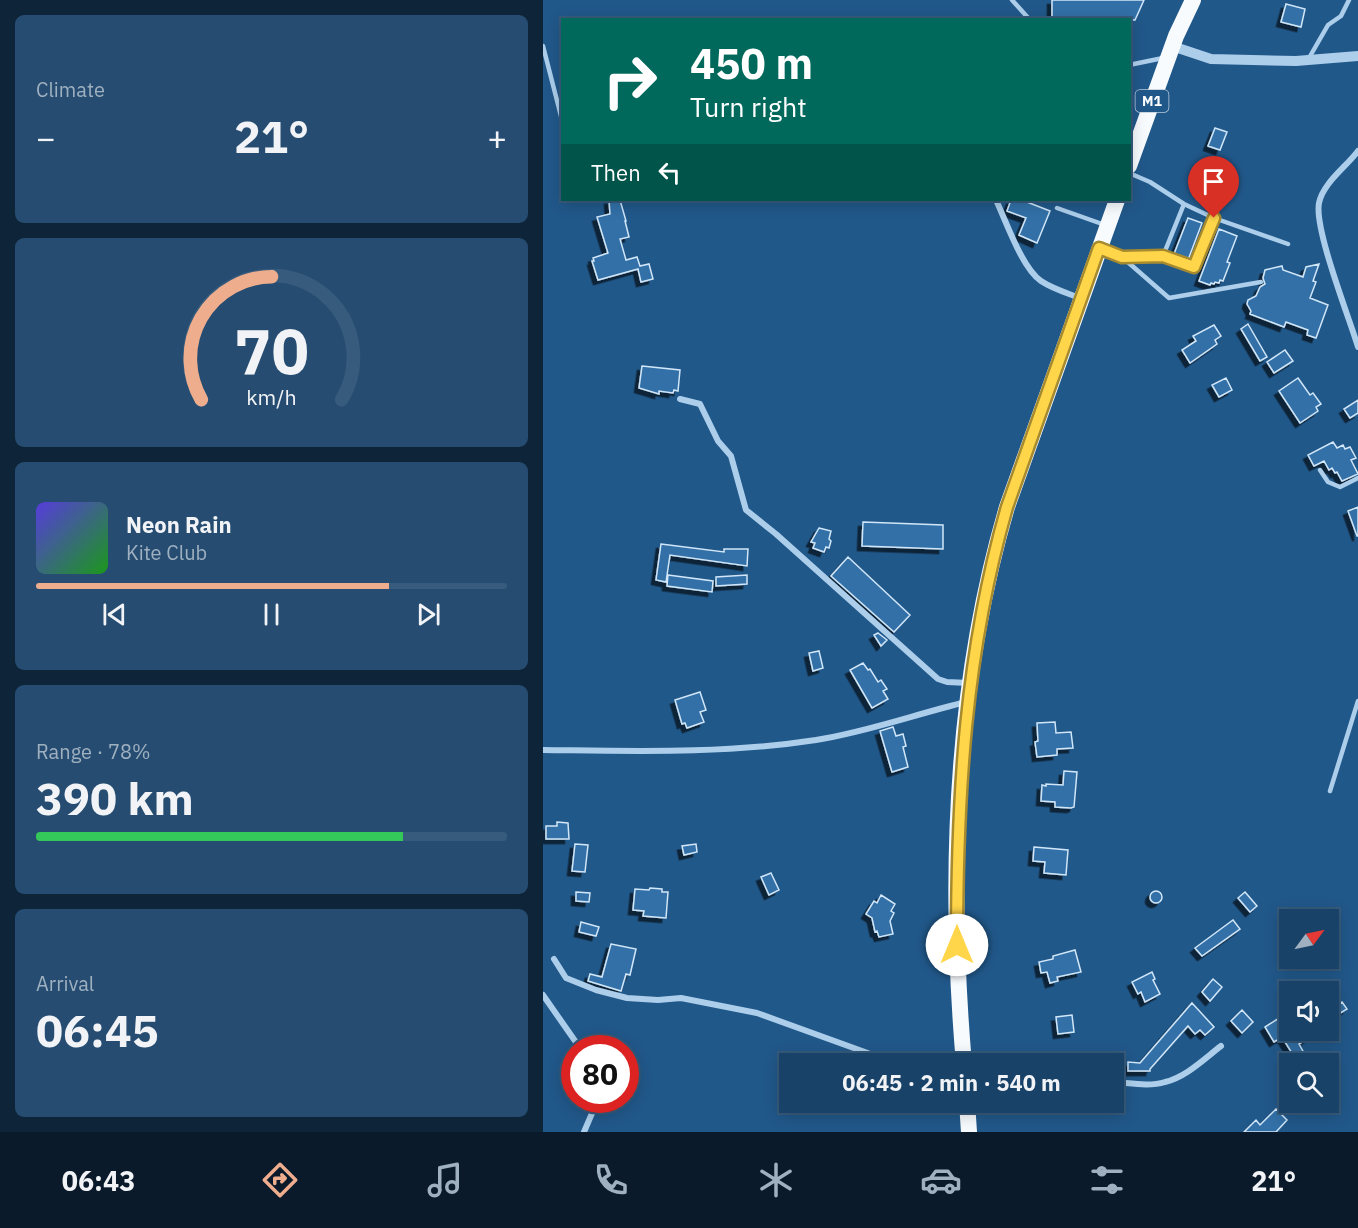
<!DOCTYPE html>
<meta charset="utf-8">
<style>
:root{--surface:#194268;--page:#264d71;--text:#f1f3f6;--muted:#9fb0c0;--line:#375b7c;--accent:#eead8d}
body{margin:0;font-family:"IBM Plex Sans",sans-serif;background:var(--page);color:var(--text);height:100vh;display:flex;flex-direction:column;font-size:22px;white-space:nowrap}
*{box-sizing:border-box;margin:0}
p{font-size:20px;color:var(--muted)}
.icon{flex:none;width:33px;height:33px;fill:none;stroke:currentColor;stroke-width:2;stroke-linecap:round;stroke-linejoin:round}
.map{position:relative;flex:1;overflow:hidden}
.side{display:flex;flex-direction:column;gap:15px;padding:15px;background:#0e2439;width:543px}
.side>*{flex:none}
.banner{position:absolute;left:18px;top:18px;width:570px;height:183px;border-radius:0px;box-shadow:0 3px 15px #0003,0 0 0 2px var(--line);background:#00695c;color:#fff;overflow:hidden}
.needle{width:39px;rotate:57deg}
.buttons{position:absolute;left:736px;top:909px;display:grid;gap:12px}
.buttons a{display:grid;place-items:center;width:60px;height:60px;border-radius:0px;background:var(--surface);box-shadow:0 3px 15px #0003,0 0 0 2px var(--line);font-size:30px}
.speed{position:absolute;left:18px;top:1035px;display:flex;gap:12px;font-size:30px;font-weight:700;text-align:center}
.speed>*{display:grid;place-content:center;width:78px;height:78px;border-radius:50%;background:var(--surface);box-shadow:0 3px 15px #0003,0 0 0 2px var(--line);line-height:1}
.speed .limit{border:9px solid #d22;background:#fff;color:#111}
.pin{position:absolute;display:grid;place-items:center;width:51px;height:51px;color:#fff;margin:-62px -26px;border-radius:50% 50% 50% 0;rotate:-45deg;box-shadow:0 0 6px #0007}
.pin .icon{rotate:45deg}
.me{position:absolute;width:66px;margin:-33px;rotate:0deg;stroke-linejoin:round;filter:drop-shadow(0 0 4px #0008)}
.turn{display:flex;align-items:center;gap:21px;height:126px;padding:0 30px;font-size:27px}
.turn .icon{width:78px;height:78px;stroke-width:2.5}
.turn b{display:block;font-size:42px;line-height:51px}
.then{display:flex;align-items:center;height:57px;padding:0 30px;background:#0003;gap:12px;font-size:22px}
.big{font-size:45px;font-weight:800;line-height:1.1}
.side .card{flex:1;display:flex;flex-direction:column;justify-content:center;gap:9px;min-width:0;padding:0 21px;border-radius:9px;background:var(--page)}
.side .dial{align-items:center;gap:0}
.dial svg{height:156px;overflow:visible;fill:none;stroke:var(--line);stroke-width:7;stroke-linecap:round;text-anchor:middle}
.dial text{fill:var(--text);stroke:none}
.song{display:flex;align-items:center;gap:18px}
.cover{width:72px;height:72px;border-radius:9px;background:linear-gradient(135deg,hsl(250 70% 55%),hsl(120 70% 35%))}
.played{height:6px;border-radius:3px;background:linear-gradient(90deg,var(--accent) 75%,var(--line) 75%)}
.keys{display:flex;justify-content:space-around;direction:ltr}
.heat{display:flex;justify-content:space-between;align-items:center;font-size:33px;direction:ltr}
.charge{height:9px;border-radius:4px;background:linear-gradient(90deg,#34c759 78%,var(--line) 0)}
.trip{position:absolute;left:236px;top:1053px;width:345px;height:60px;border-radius:0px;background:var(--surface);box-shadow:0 3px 15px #0003,0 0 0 2px var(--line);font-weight:800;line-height:60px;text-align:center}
.tabs{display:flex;height:96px;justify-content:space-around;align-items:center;background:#0a1a2a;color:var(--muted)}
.tabs .icon{width:42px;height:42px}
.tabs .on{color:var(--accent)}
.tabs b{font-size:27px;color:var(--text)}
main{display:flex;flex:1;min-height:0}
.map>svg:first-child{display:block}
.building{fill:#3070a7;stroke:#d1e6f8;stroke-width:1.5;filter:url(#shadow)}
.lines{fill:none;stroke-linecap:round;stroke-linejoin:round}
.service{stroke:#acceeb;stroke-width:4.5}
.minor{stroke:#acceeb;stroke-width:6}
.tertiary{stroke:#acceeb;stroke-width:10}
.trunk{stroke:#f8fbfe;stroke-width:16}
.route-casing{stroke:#a68a30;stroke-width:15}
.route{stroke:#ffd54a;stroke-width:10}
.labels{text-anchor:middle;stroke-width:6;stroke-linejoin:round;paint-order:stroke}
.shield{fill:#21588a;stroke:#bccddc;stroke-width:1.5}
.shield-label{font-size:14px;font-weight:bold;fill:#fff}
</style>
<main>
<section class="side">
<div class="card"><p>Climate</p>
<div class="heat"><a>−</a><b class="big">21°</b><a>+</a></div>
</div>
<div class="card dial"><svg viewBox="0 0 100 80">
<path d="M14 69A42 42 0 1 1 86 69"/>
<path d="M14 69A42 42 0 0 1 50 6" stroke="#eead8d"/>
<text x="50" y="56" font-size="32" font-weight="700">70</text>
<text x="50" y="72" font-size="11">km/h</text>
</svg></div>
<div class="card">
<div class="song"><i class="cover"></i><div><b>Neon Rain</b><p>Kite Club</p></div></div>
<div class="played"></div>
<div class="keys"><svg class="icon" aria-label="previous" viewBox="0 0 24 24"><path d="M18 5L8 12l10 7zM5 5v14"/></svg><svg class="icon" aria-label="pause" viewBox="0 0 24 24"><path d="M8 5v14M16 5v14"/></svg><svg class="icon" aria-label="next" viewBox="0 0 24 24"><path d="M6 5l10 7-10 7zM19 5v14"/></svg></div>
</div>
<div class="card"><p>Range · 78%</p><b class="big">390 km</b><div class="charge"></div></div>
<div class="card"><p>Arrival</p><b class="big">06:45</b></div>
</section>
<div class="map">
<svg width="815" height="1132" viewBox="0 0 815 1132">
<defs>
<filter id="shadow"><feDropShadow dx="-4.5" dy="4.5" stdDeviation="0" flood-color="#0009"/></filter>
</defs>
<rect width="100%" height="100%" fill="#21588a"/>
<path class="building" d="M509 0H601L592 20H516L509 18Z
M743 4 762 9 758 27 738 22Z
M672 128 684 132 677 150 665 146Z
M66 200H77L83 221H82L86 237 77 239 83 260 94 257 97 266 106 264 110 279 98 282 95 269 55 280 49 261H51L50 258 65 253 54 217 67 214Z
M468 200H485L484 202 507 211 494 243 476 235 483 218 464 211Z
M645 218 659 223 645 260 631 254Z
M676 229 694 236 684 262 687 263 680 281 677 280 676 283 672 282 671 284 668 283 667 285 656 281Z
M776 264 770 281 773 282 767 298 785 305 773 338 764 335 765 330 743 322 741 327 707 314 708 311 704 304 705 300 713 296 717 287 722 284 720 278 722 270 739 266 740 270 760 277 763 267Z
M705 324 724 357 717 361 698 329Z
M671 325 678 336 672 340 674 344 647 363 639 350 653 341 650 336Z
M742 350 750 361 731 373 724 362Z
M99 366 137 370 135 391 131 390 130 393 116 391V394L96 388Z
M683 378 689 390 676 397 669 385Z
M755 378 767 395 770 393 778 404 773 407 775 411 757 423 736 391Z
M815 400V413L807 418 801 409Z
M790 442 794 448 800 445 802 449 807 447 813 458 808 460 815 474 799 481 794 472 792 473 789 468 786 470 781 461 771 466 765 455Z
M815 507V536H814L805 511Z
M320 522 400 525V549L319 546Z
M276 528 288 531 286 539 288 541 286 548 283 547 281 552 270 548 272 543 268 542Z
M118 544 181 552V549H205L204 566 127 555 123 582 113 580Z
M305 557 367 615 351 632 288 576Z
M125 575 170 581 169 592 124 586Z
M204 575V584L173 586V577Z
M335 633 344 640 338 646 331 635Z
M276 651 280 668 270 671 266 653Z
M320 663 325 670 327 669 335 682 338 680 344 689 340 691 345 699 329 708 307 670Z
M157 692 163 710 157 712 161 722 144 728 142 723 139 724 132 700Z
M512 722 513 733 528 732 530 748 514 749V755L494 757 492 742 495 741 494 723Z
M350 727 353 736 360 734 363 746 360 747 365 767 349 772 337 731Z
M521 771 534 772 531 807 528 808 512 807V802L498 801 499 785 503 786V784L520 785Z
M14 822 25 823 26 839H3V826H14Z
M32 844 45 845 42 872 29 871Z
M153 844 154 852 141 855 139 846Z
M491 847 525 850 523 875 501 873 502 862 490 861Z
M228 873 236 890 226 895 218 877Z
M107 888 119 889V892H125L123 918 100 916 101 911 90 910 92 889 106 890Z
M607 897a6 6 0 1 1 12 0a6 6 0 1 1-12 0Z
M33 892 47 893 46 902 33 901Z
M702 892 714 906 707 912 695 898Z
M338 895 352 904 348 911 351 913 347 921 350 934 336 937 334 931 332 932 329 918 323 914 331 901 334 903Z
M690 920 697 929 659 956 652 948Z
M38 922 56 927 53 936 36 932Z
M68 944 93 949 87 975 83 974 78 991 45 981 47 974 59 977Z
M532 950 538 972 514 977 515 981 507 983 504 972 498 973 496 962 510 959V956Z
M609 972 612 979 610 980 617 994 602 1002 598 992 595 994 589 982Z
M670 979 679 987 667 1001 659 992Z
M799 1002 804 1009 786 1020V1010Z
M649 1003 671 1027 662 1035 657 1030 652 1034 645 1026 607 1069V1071H585V1062L597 1063Z
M699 1010 710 1022 699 1033 688 1021Z
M747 1011V1030H778L756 1044 761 1053 752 1058 739 1037 731 1042 722 1027Z
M529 1015 531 1032 515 1034 513 1017Z
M733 1109 744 1120 733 1132H701L713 1120 717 1125Z"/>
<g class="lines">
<path class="service" d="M469 0 487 20
M0 46 20 124
M766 58 785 25 798 16 806 0
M586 65 620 58
M514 208 562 225
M671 218 745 244
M558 249 579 257 620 256 641 204 607 182 586 173
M620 256 651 267 671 218 641 204
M579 257 626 298 718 282
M777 470 785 482 797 487 815 478
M787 791 815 701"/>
<path class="minor" d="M815 151C803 167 780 183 776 203 771 229 806 317 815 347
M453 200C463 221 479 268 498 281 510 289 524 293 537 298
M137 399 157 404 175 441 188 456 203 510 233 534 395 679 404 682 426 683
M0 750C91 751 182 754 273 740 324 732 373 714 423 702
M11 959 23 978 53 990 84 998 115 1000 138 998 214 1013 355 1064
M0 995 37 1048
M570 1082C587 1083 606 1087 622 1082 643 1077 661 1059 678 1046
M41 1132 50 1111V1100"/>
<path class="tertiary" d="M629 46 668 59 753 61 815 56"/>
<path class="trunk" d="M586 166 633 36 650 0
M421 1064C405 878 411 687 464 507L574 200
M424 1102 426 1132"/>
</g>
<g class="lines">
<g class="route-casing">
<path id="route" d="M414 945C414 795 422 653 464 507L556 248 579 257 620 256 651 267 671 218"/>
</g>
<use href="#route" class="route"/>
</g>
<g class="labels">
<rect class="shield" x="592.5" y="90" width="33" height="22" rx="4.5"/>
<g class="shield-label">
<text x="609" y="106">M1</text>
</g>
</g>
</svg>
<div class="buttons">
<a><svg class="needle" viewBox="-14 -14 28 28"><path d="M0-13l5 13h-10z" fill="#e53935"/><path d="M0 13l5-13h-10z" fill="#9fb0c0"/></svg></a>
<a><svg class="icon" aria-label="sound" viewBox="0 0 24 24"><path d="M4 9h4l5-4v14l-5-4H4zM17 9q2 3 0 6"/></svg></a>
<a><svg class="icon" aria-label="search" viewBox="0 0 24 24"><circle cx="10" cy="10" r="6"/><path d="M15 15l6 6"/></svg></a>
</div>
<div class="speed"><div class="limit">80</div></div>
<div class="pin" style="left:671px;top:218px;background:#d93025"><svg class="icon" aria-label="arrive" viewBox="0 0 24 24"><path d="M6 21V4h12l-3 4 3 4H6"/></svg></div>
<svg class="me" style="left:414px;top:945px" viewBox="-20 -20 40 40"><circle r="19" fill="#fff"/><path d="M0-13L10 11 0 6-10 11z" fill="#ffd54a"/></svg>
<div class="trip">06:45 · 2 min · 540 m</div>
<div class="banner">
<div class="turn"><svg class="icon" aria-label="right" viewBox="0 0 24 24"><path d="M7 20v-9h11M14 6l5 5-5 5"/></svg><div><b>450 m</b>Turn right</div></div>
<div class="then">Then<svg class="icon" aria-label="left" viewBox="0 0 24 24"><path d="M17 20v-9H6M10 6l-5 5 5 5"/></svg></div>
</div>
</div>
</main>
<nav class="tabs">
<b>06:43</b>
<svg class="icon on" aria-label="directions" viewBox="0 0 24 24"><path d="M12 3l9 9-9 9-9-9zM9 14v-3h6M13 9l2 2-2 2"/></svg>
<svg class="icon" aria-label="music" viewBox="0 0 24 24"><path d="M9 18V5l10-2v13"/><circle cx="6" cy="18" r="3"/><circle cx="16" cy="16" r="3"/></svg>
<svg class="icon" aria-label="phone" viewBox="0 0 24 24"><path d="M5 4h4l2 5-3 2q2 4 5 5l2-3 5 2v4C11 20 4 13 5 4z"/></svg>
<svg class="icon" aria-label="climate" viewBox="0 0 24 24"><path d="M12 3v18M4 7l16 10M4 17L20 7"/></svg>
<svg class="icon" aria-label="car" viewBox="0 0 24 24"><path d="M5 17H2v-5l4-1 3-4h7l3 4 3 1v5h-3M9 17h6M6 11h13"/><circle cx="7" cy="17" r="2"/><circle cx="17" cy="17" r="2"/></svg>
<svg class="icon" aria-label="filters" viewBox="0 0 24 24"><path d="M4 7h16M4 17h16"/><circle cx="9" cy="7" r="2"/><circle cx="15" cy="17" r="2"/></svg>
<b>21°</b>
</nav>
